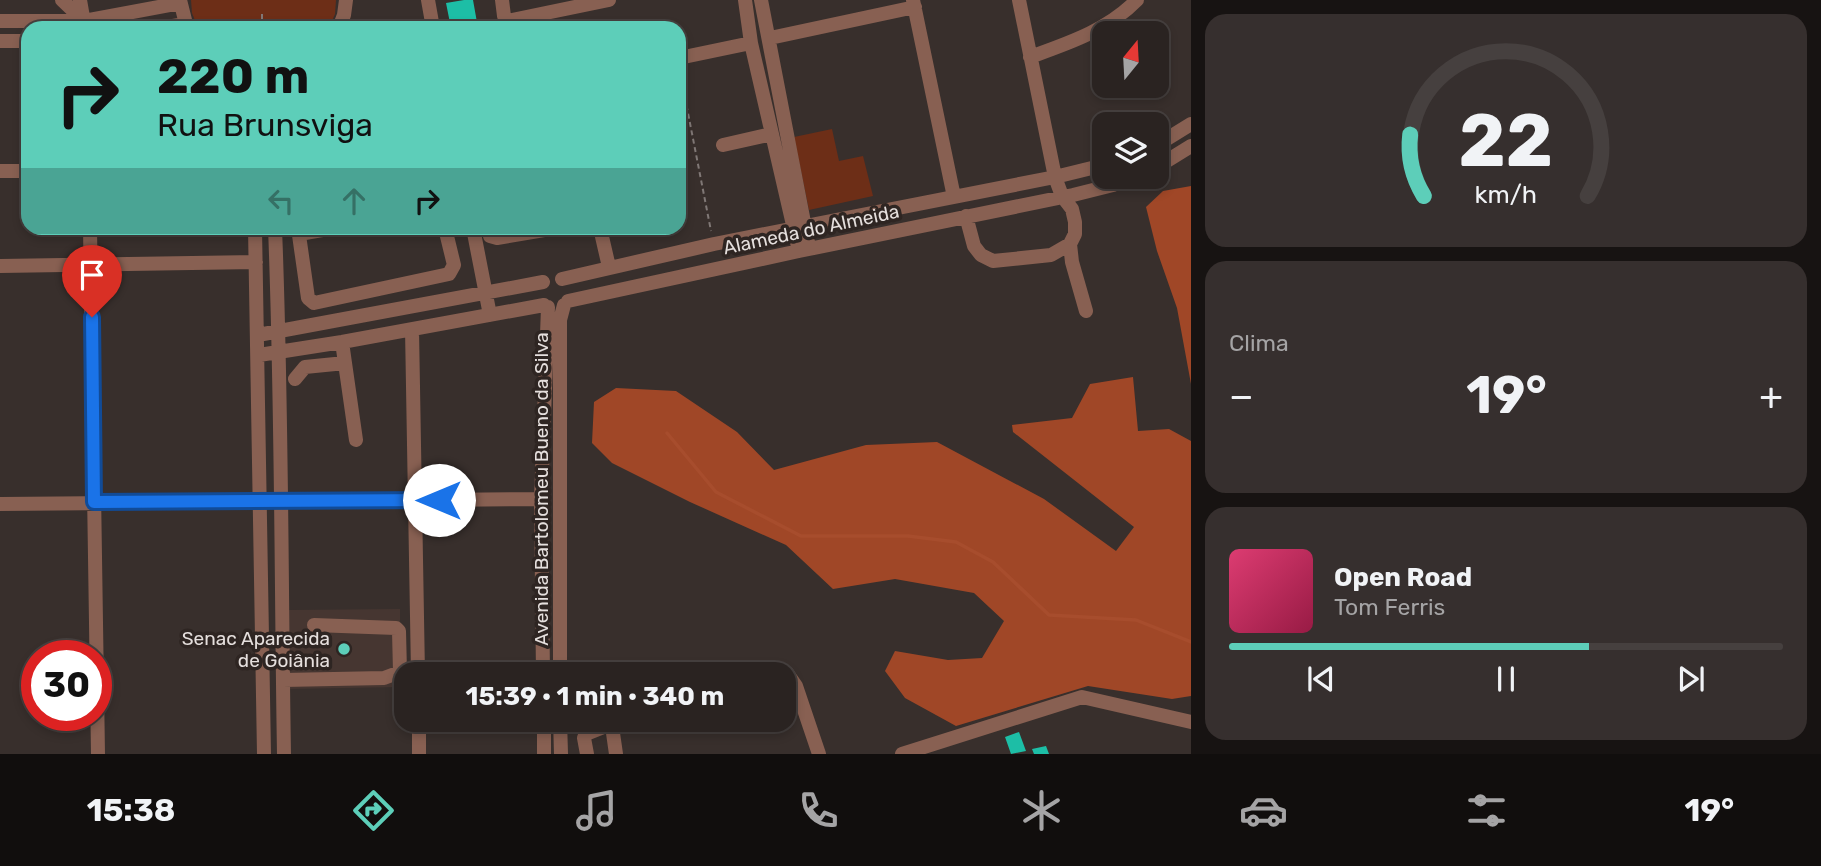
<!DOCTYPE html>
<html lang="pt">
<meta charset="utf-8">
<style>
:root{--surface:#2a2321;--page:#362f2e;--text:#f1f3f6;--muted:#a5a4a5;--line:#46403f;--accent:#5dceb9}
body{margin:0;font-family:Rubik,sans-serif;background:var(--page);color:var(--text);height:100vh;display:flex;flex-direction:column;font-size:26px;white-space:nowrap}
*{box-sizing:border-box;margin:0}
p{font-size:23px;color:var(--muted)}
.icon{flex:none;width:38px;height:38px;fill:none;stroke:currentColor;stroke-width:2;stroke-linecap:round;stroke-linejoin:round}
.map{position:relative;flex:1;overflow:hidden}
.panel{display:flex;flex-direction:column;gap:14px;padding:14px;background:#171312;width:630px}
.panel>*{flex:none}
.guide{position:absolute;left:21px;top:21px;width:665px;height:214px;border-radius:21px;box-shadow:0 4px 10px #0003,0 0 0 2px var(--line);background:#5dceb9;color:#111;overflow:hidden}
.needle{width:46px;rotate:18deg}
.buttons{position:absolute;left:1092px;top:21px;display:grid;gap:14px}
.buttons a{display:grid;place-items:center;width:77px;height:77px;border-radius:14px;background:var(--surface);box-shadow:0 4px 10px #0003,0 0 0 2px var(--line);font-size:35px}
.speed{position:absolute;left:21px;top:640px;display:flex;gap:14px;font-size:35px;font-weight:700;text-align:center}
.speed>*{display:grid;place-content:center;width:91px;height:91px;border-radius:50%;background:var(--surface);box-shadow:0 4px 10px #0003,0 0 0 2px var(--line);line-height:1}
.speed .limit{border:10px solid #d22;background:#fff;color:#111}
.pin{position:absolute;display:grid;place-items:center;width:60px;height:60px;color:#fff;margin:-72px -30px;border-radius:50% 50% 50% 0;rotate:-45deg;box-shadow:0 0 7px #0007}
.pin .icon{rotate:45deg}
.me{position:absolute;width:77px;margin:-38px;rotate:270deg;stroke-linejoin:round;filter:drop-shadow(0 0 5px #0008)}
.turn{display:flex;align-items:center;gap:24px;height:147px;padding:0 21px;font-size:32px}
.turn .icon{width:91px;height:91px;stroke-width:2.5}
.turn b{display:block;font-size:49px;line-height:60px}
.lanes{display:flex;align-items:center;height:66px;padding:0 21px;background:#0003;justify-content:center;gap:35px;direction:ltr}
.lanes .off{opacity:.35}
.big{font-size:52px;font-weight:700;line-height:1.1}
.panel .widget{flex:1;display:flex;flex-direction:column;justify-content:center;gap:10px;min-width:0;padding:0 24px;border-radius:21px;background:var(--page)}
.panel .dial{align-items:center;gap:0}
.dial svg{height:182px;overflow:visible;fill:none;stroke:var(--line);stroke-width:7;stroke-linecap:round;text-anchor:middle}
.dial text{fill:var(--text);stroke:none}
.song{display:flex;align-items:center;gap:21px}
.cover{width:84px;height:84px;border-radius:10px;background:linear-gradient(135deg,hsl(340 70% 55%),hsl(340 70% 35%))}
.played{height:7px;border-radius:4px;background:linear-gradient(90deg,var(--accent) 65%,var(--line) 65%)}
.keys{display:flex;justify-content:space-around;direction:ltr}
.heat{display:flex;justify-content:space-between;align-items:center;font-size:38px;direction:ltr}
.trip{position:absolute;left:394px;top:662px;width:402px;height:70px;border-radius:21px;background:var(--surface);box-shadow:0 4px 10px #0003,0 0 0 2px var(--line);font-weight:700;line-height:70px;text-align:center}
.tab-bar{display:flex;height:112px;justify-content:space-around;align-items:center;background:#110e0d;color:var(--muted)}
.tab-bar .icon{width:49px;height:49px}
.tab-bar .active{color:var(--accent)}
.tab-bar b{font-size:32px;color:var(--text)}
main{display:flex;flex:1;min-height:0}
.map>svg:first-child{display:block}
.built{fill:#463631}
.green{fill:#6d2e17}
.forest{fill:#a04727}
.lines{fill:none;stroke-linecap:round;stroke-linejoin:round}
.stream{stroke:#a74d2d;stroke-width:3.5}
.building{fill:#1dbea6}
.path{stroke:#807876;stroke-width:2;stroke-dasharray:5 3.5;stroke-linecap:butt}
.minor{stroke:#886052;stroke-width:14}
.route-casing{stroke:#114b97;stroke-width:18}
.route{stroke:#1a73e8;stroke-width:12}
.poi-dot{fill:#5dceb9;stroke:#2e2522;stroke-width:2.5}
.labels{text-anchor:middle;stroke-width:7;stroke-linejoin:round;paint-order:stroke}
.street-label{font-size:19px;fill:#e5dfdd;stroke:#2e2522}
.poi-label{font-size:19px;fill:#e5dfdd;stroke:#2e2522;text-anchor:end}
</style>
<main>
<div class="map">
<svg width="1191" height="754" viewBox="0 0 1191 754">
<rect width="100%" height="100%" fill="#382f2c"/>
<path class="built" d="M400 609V687L289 689 288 610Z"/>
<path class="green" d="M191 0H336L335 14 329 28H198L192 13Z
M832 129 839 161 863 156 873 196 809 210 794 137Z"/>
<path class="forest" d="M1191 186V384L1177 308 1157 251 1146 207 1163 191Z
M1133 377 1138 431 1169 429 1191 441V696L1172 699 1088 686 956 726 905 698 885 671 895 651 948 660 982 658 1004 621 974 593 895 579 833 589 786 545 690 502 612 463 592 443 594 402 616 388 676 391 737 432 774 470 866 445 937 442 1044 499 1116 551 1134 527 1013 432 1012 425 1072 418 1090 384Z"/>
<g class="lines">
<path class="stream" d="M667 433 716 492 801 536H908L956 542 993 562 1049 615 1136 620 1191 642"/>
</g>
<path class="building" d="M464 0H473L478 28H451L446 3Z
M1019 732 1026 751 1011 754 1005 737Z
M1046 746 1049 754H1034L1032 749Z"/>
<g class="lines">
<path class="path" d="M262 14V28
M680 72 711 231"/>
<path class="minor" d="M62 0 84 21
M80 0 84 23
M180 0 187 28
M428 0 433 28
M502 0 504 16 507 21 609 0
M745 0 751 43 799 251
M761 0 809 248
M913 0 954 197
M1019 0 1055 177 1062 196 1072 209 1075 222V234L1070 244 1072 262 1086 311
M0 21H84L180 3
M161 28 185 24
M339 28 344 15 346 0
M770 38 915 7
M0 41H28
M1030 57C1069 43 1108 30 1137 0
M679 58 751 43
M723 145 772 134
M1157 145 1191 124
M1157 167 1191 146
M0 171H28
M966 216 974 246 981 255 993 261 1051 255 1070 244
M90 228 98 754
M255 228 264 754
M275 228C282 403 281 578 284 754
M298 228 308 298 314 303 449 274 454 265 445 228
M473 228 490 315
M488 228 490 236 497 238 556 228
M600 228 609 267
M299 234 334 228
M0 266 256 262
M562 279 714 244 1055 177 1104 165
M568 301 799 251 1073 195 1113 185 1133 177
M412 329 418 674
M258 335 543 282
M342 342 356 440
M259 355 342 342 544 305
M295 379 305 367 345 363
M0 504 541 499
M543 674 541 499 548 307
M560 674V320L564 305
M720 674C743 668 765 663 787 673L796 686 819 754
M283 680 384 678 400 672 399 631 396 628 314 625
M419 719V754
M544 719V754
M560 719 561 754
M611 719 616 754
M587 754 584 738 586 734 611 724
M902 754 1082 697 1191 722"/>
</g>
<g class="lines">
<g class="route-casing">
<path id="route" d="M92 317 94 502 439 500"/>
</g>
<use href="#route" class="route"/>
</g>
<circle class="poi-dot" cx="344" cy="649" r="7"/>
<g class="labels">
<g class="street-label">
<text transform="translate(811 229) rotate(-12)" y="7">Alameda do Almeida</text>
<text transform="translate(541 489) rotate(-90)" y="7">Avenida Bartolomeu Bueno da Silva</text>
</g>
<g class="poi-label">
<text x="330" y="645">Senac Aparecida<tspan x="330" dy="22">de Goiânia</tspan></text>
</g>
</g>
</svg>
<div class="buttons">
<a><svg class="needle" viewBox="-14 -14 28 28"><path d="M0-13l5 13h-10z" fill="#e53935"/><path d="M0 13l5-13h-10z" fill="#a5a4a5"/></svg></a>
<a><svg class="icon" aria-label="layers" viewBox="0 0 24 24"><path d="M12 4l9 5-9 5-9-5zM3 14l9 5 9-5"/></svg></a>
</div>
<div class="speed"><div class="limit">30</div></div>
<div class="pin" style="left:92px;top:317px;background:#d93025"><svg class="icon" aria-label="arrive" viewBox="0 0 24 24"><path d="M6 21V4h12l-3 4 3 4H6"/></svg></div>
<svg class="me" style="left:439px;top:500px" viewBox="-20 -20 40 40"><circle r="19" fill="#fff"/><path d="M0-13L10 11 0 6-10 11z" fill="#1a73e8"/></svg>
<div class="trip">15:39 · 1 min · 340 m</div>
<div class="guide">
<div class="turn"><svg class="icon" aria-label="right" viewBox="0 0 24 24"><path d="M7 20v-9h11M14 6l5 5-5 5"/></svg><div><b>220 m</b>Rua Brunsviga</div></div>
<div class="lanes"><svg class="icon off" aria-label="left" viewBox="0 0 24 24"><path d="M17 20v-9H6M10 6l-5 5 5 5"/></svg><svg class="icon off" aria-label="ahead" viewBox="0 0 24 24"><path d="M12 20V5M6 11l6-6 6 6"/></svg><svg class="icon" aria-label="right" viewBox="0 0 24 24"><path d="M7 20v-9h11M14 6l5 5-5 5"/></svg></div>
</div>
</div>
<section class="panel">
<div class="widget dial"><svg viewBox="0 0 100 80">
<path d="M14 69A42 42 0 1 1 86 69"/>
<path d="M14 69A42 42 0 0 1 8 42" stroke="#5dceb9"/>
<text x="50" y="56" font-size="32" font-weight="700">22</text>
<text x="50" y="72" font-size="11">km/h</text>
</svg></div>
<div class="widget"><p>Clima</p>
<div class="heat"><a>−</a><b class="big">19°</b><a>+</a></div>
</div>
<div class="widget">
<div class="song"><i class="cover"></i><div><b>Open Road</b><p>Tom Ferris</p></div></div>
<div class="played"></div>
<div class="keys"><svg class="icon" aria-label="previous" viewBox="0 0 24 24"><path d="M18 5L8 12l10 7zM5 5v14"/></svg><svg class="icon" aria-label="pause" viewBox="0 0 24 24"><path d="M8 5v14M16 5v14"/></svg><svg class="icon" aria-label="next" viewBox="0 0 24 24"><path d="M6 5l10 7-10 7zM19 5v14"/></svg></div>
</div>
</section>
</main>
<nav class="tab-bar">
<b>15:38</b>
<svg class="icon active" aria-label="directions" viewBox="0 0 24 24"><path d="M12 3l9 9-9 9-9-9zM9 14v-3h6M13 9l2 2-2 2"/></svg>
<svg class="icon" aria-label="music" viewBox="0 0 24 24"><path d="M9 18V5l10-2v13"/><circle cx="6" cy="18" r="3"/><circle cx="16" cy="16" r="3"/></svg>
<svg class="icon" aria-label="phone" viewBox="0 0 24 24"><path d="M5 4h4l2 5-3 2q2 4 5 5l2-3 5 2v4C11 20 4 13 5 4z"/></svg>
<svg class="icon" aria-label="climate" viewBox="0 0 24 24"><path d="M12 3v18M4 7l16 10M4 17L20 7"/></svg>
<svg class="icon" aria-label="car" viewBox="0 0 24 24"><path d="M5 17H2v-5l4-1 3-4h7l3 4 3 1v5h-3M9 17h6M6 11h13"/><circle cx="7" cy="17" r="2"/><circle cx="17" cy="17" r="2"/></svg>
<svg class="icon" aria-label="filters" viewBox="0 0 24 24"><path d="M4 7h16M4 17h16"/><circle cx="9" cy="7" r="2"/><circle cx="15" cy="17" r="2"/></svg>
<b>19°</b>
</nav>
